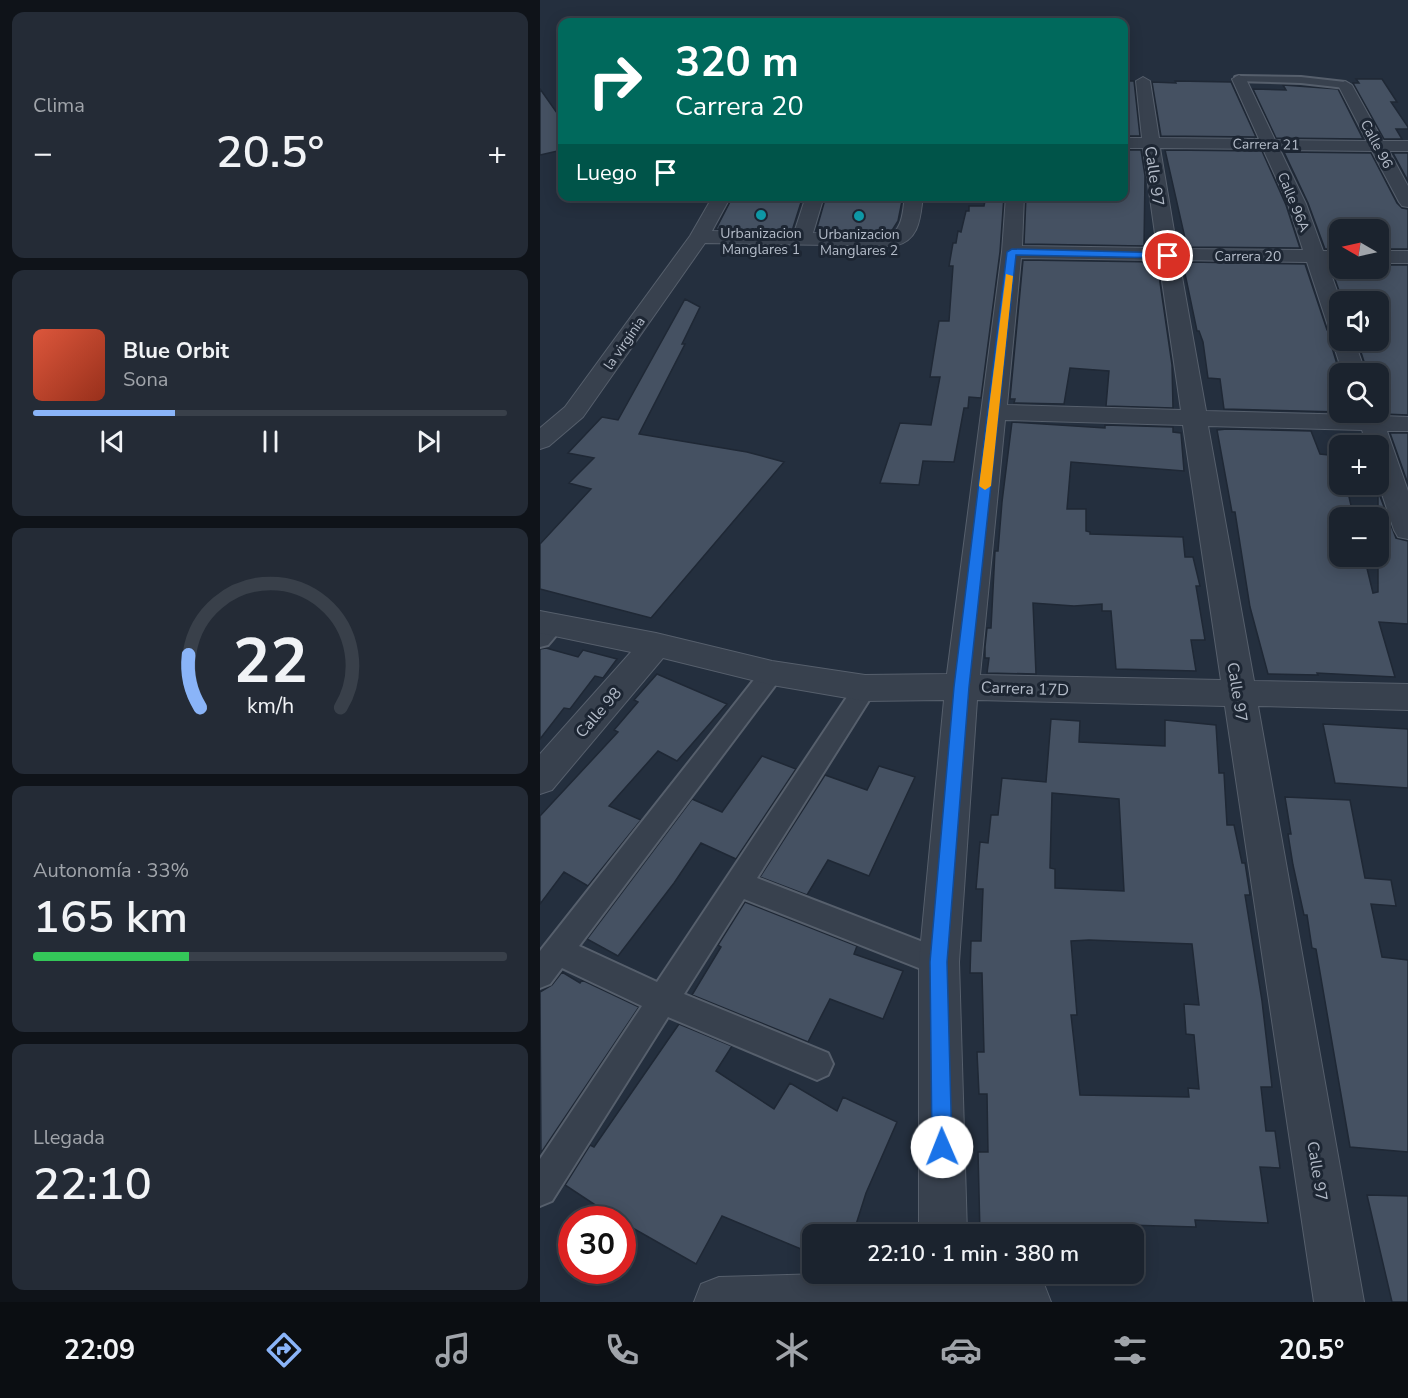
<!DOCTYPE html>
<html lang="es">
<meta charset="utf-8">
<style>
:root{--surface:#1b232e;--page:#242b36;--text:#f1f3f6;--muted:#a0a4aa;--line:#39404a;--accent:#8ab4f8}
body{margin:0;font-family:"Nunito Sans",sans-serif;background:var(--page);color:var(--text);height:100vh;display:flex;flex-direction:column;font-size:22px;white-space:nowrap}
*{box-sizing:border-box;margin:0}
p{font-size:20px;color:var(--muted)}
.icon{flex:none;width:33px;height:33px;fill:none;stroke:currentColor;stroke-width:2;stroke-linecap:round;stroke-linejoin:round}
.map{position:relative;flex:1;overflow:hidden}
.sheet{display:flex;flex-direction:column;gap:12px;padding:12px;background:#0f1319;width:540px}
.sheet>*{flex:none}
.banner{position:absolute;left:18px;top:18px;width:570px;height:183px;border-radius:12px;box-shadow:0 3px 15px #0003,0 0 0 2px var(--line);background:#00695c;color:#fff;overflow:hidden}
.needle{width:39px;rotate:279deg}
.controls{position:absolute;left:789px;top:219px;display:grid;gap:12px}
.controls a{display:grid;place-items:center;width:60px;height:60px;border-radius:12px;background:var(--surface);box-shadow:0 3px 15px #0003,0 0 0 2px var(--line);font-size:30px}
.speed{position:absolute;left:18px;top:1206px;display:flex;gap:12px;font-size:30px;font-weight:700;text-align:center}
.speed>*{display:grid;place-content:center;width:78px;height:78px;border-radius:50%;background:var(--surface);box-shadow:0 3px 15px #0003,0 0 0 2px var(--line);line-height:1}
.speed .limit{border:9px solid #d22;background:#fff;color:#111}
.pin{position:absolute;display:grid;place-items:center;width:51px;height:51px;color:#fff;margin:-26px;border:3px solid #fff;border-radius:50%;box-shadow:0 2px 6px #0007}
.me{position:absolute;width:66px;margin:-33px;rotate:359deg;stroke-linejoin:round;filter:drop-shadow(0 0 4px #0008)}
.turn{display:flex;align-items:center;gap:21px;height:126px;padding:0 18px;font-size:27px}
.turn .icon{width:78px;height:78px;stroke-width:2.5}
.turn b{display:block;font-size:42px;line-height:51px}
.then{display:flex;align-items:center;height:57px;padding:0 18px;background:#0003;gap:12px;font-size:22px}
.big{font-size:45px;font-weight:600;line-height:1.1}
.sheet .widget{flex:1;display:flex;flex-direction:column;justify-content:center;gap:9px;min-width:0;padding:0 21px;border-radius:12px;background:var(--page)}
.sheet .dial{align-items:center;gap:0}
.dial svg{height:156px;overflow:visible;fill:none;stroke:var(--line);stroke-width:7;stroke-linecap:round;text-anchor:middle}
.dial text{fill:var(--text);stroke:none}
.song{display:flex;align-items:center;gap:18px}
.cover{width:72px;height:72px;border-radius:9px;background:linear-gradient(135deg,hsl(10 70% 55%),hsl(10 70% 35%))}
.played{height:6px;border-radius:3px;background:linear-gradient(90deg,var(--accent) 30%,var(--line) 30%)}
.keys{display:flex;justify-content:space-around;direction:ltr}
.heat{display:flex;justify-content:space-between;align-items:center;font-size:33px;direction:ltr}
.charge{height:9px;border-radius:4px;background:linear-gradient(90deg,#34c759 33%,var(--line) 0)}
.trip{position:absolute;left:262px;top:1224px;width:342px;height:60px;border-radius:12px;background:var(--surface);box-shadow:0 3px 15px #0003,0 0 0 2px var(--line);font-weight:600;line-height:60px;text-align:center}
.tab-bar{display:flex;height:96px;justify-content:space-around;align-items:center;background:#0b0e12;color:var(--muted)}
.tab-bar .icon{width:42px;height:42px}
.tab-bar .active{color:var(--accent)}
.tab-bar b{font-size:27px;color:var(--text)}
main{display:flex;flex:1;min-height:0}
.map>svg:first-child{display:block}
.building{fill:#455162;stroke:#1f2835;stroke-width:1.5;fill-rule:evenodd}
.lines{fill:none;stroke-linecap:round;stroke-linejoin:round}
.pedestrian-casing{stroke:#565f6c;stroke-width:4}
.minor-casing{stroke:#565f6c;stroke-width:2}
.pedestrian{fill:#38414e;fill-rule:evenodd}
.minor{fill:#38414e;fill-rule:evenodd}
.route{fill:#1a73e8;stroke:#114b97;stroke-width:1.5}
.slow{fill:#f59e0b}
.culture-dot{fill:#0f9aa8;stroke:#1d2633;stroke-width:2}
.labels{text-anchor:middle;stroke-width:6;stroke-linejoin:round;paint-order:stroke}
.far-street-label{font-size:14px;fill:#b4bcc9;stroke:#1d2633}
.far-poi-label{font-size:14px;fill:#b4bcc9;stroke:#1d2633}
.street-label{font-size:16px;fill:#b4bcc9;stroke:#1d2633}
</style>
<main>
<section class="sheet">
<div class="widget"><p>Clima</p>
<div class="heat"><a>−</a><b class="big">20.5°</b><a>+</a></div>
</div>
<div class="widget">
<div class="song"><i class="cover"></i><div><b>Blue Orbit</b><p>Sona</p></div></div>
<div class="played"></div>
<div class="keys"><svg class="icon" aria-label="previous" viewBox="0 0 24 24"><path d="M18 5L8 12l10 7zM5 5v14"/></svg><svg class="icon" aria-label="pause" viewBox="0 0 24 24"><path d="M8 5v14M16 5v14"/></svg><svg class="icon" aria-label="next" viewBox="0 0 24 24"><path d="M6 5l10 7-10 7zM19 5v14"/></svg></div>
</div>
<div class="widget dial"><svg viewBox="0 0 100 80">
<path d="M14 69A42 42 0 1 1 86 69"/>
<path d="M14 69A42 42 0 0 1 8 42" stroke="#8ab4f8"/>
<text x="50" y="56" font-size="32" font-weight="700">22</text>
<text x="50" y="72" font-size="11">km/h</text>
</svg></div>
<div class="widget"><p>Autonomía · 33%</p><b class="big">165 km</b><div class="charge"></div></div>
<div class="widget"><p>Llegada</p><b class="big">22:10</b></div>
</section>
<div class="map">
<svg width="868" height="1302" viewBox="0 0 868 1302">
<rect width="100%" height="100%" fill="#242f3e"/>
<path class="building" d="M816 79H842L857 102H851L868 127V129H856L862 139H844L813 83H819Z
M584 81H594L600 136H584Z
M635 81 691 82 716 137 621 136 612 82 636 83Z
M743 85 798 89 823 139 736 138 713 89 746 90Z
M0 89 22 120V150L0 155Z
M584 150H601L605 176 604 246 484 244 486 196H584Z
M625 150 722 151 746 205 760 248 647 247Z
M744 152 831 153 857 203 862 208 868 209V249H838V230H800V249H785L768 203Z
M853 153H868V181Z
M193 196H263L252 231 176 229Z
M286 196H363L358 221 351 232 276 231Z
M446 196H464L460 252 441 398 429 397 428 408H424L414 462 383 461 379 485 340 483 360 423 391 425 400 377H390L399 321H409L413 266H409L413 243H416L418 231 421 232 426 211H429V206H444Z
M483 260 617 262 632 365 633 408 566 406 569 371 530 368 524 404 474 403 475 399H470Z
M650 262 765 264 787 330 792 336 790 341 800 374V412L684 409 680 379 668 378 663 342 659 331H657L643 264H651Z
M790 265H800V268H838V265H868V415L843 414 838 408V374H828L817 340H838V302H803Z
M145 299 160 307 142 344H145L99 434 207 452 244 462 111 618 0 589V544L51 489 29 483 54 458 28 453 62 417 78 420Z
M472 422 565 428V425L633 427V432L641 433 644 471 531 462 527 509H546V531L550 532V534L643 537 645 557H653L660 586H656L665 640H651L656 671 576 669 571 611H562V604L534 606 493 603 496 674 447 673 449 658H445V647L447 628H451L455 551H458L462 502Z
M687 429 771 431 780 454 798 456 800 484H806L814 518H800V556H824L833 593 838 592V491L856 538 868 541V624L839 622 855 677 777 673 778 675 728 674 710 607 695 512H692L677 430Z
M850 433H868V484Z
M6 648 38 657 43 650 77 659 63 678 55 676 30 709 24 708 0 739V649Z
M117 674 187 704 137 761 118 751 69 806 101 820 48 886 24 872 0 904V816L78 732 74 730 98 702 94 700Z
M511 719 540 721 539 742 625 746V720L676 725 679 773H684L687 825H694L702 863H705L710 895H705L722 1001 732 1087H721L726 1131H735L740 1168 720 1167 728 1223 655 1220 656 1227 554 1224 555 1234H440L438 1152H448L447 1094H439L437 1052H444L442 973H430L431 941H441L443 889H436L440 842 448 843 451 815H458L462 778 506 782ZM512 793 579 799 584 891 515 888V869L510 868ZM549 940 652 944 659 1005 644 1004 646 1034 654 1035 659 1089 648 1088 649 1097 540 1095 531 1015H537L531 941Z
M783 724 868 729V788L795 783Z
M222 756 256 769 196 859 161 843 134 883 78 956 47 939 152 799 182 812Z
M339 766 375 777 329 876 288 860 267 895 220 877 285 775 327 790Z
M745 797 810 800 825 878 851 880 856 906 831 904 842 957 868 960V1152L810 1147 776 949 772 948 767 915H764L753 865 748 834H751Z
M205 902 317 946 314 954 363 971 343 1019 290 999 268 1042 152 995 181 947 178 945Z
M22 972 40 983 42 980 99 1007 1 1153 0 992 12 985Z
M139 1024 192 1046 176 1071 234 1109 250 1083 297 1111 303 1097 357 1122 326 1193 313 1234H273V1254L182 1216 156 1264 82 1222V1220L75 1218 25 1185 50 1145 54 1147Z
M827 1195 868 1196V1302H852Z"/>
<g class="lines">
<g class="pedestrian-casing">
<path id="pedestrian" d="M699 76 761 77 805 82 810 85 805 88 761 83 695 81V77Z
M14 617 22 619 25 625 8 645 0 647V625L6 619Z
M232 664 240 667 243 673 240 679 39 946 117 982 317 682 325 679 333 682 337 688 333 694 217 878 409 952 414 962 409 972 399 976 204 899 144 994 288 1053 293 1064 288 1075 277 1080 128 1017 12 1201 0 1206V1159L102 1006 22 968 10 984 0 988V951L224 667Z"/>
</g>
<g class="minor-casing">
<path id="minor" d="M699 75 706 79 735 140 827 141 798 85 805 81 812 85 843 141H868V151H849L868 186V207L862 206 859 202 832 151 740 150 766 204 783 251H800V263H787L801 302 800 340H814L826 374H803L792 340 797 335 792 334 789 329 767 262 639 260 666 411 817 415 816 412H838V410L842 416 868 417V431H847L868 491V539L858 537 854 530 838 482V446H827L822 430 668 426 714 681 868 684V710L718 706 824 1302H774L685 706 437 700 419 962 427 1234H379V962L404 700 325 701 232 685 123 658 12 790 0 794V754L91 652 0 633V611L116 633 232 661 325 675 407 674 462 252 466 196H484L482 246 617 248 603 148H584V138H602L596 81 603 77 610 81 619 138 719 139 692 79ZM620 148 723 149 748 204 763 250 637 249ZM481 258 619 260 641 410 467 405ZM465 420 643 425 681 680 440 675Z
M173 196H191L172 231 254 233 266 196H284L273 233 352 234C363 226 363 209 365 196H383C380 218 380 240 355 246L165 243 43 417 9 446 0 449V428L25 407 150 236Z
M838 251H868V263H838Z
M282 1274H449L486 1277 504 1284 511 1302H154L161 1284 179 1277Z"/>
</g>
<use href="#pedestrian" class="pedestrian"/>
<use href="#minor" class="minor"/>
</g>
<path class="route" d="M472 249 628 253 632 256 628 258 476 255 429 687 407 962 412 1147 409 1154 402 1157 395 1154 392 1147 390 962 414 687 467 252Z"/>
<path class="slow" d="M466 274 473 276 451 486 445 490 439 486Z"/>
<g class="culture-dot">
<circle cx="221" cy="215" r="6"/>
<circle cx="319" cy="216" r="6"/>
</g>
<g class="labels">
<g class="far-street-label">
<text transform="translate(726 144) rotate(1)" y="5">Carrera 21</text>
<text transform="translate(837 144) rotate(62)" y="5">Calle 96</text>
<text transform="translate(754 202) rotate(68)" y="5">Calle 96A</text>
<text x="708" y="261">Carrera 20</text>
<text transform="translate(84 343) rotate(-55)" y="5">la virginia</text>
</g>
<g class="far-poi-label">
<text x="221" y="238">Urbanizacion<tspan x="221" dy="16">Manglares 1</tspan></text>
<text x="319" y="239">Urbanizacion<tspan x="319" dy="16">Manglares 2</tspan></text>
</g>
<g class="street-label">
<text transform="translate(615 176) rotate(82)" y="6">Calle 97</text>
<text transform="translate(485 688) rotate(2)" y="6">Carrera 17D</text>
<text transform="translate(698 692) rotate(81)" y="6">Calle 97</text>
<text transform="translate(58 712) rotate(-49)" y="6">Calle 98</text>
<text transform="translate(778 1171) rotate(81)" y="6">Calle 97</text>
</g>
</g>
</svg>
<div class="controls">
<a><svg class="needle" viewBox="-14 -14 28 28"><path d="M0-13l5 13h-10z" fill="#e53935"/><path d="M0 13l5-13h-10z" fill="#a0a4aa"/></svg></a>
<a><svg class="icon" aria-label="sound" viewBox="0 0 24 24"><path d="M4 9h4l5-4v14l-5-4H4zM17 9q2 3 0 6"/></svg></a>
<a><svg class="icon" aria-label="search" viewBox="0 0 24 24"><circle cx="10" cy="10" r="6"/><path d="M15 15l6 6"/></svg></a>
<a>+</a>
<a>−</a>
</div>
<div class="speed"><div class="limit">30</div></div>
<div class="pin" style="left:628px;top:256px;background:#d93025"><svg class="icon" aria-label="arrive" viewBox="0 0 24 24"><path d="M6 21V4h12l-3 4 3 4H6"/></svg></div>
<svg class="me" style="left:402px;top:1147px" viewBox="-20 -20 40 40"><circle r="19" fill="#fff"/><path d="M0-13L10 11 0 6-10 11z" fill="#1a73e8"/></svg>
<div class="trip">22:10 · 1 min · 380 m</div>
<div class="banner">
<div class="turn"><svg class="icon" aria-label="right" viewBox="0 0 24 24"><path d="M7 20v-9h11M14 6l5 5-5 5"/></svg><div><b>320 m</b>Carrera 20</div></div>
<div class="then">Luego<svg class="icon" aria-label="arrive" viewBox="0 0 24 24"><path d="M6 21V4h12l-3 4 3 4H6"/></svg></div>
</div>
</div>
</main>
<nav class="tab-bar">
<b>22:09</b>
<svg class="icon active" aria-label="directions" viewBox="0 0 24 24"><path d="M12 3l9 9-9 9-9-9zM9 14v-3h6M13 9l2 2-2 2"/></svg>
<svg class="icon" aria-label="music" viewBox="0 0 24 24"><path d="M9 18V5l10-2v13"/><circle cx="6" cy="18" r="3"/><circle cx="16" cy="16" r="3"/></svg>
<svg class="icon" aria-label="phone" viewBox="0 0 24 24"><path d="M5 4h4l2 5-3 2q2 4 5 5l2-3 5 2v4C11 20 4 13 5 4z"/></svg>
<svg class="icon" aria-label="climate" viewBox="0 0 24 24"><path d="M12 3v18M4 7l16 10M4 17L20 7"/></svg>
<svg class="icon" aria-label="car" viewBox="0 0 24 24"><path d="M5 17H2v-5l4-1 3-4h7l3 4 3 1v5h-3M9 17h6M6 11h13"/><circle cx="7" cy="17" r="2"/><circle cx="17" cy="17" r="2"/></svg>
<svg class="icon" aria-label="filters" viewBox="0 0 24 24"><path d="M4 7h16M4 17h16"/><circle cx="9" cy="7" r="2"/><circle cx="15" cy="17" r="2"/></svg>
<b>20.5°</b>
</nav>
